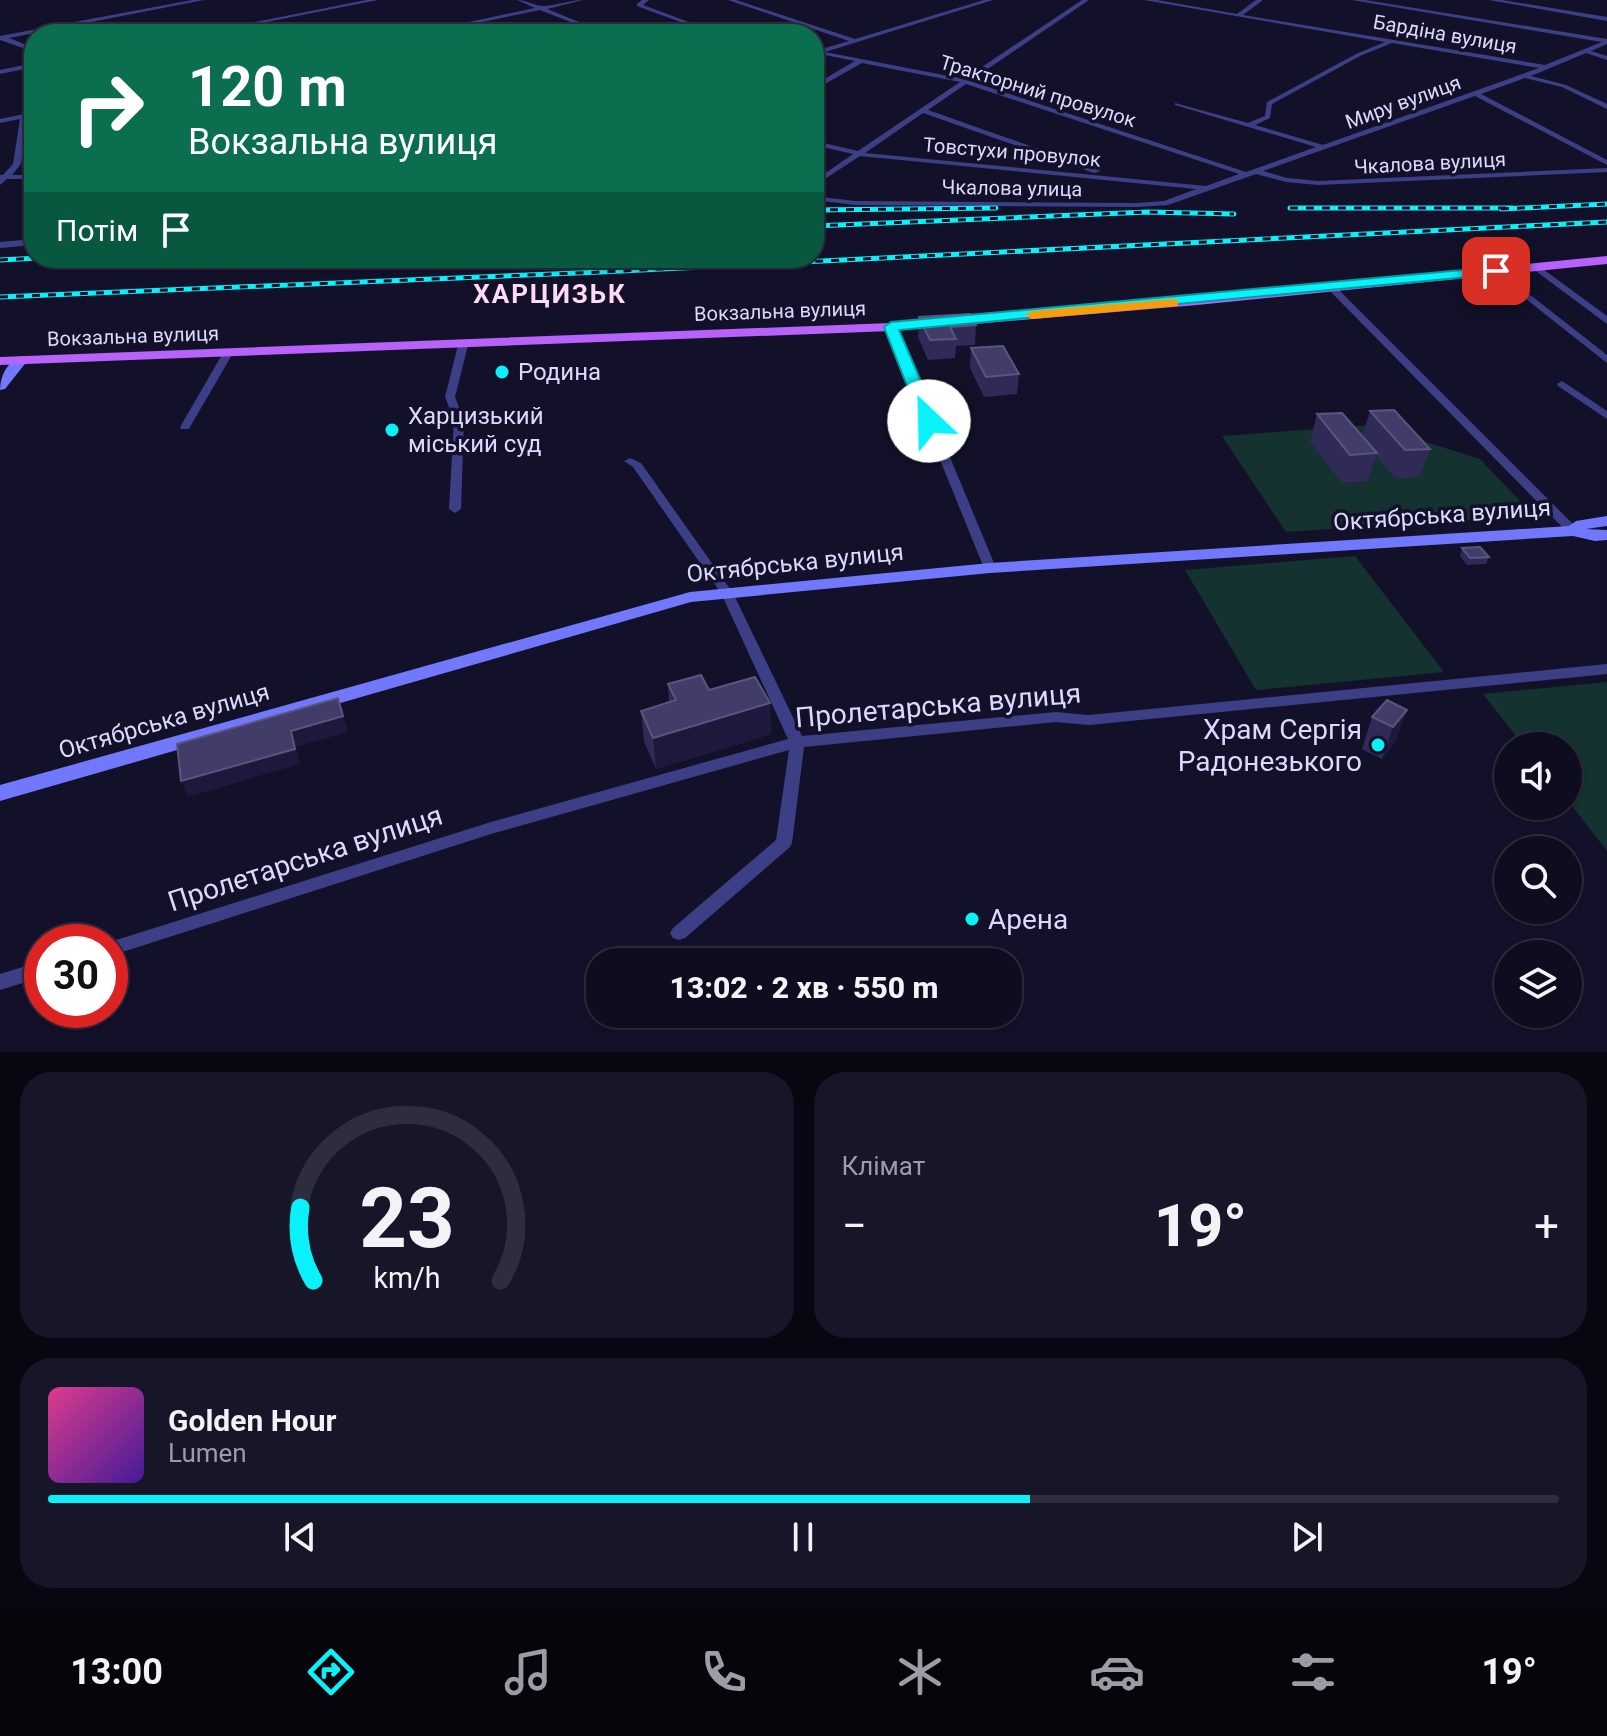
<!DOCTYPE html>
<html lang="uk">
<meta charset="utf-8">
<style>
:root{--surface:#0e0d1f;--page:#171628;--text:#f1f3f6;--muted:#9b9ca4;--line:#2e2d3d;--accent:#09f2fa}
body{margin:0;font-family:Roboto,sans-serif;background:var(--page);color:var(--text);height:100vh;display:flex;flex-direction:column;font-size:30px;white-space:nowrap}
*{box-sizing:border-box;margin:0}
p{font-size:26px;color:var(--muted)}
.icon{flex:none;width:44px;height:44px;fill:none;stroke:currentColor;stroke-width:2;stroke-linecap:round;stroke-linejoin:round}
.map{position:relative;height:1052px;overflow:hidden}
.details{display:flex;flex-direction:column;gap:20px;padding:20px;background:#080711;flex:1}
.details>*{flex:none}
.guide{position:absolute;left:24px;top:24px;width:800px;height:244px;border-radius:32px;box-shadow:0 2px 6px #0004,0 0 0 2px var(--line);background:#0b6e4f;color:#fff;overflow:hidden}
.controls{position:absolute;left:1494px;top:732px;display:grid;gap:16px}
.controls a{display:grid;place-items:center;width:88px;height:88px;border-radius:50%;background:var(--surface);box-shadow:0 2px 6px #0004,0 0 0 2px var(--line);font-size:40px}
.speed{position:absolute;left:24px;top:924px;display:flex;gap:16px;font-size:40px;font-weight:700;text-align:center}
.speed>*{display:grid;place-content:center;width:104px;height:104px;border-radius:50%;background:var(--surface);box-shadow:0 2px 6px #0004,0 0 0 2px var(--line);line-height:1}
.speed .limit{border:12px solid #d22;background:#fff;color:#111}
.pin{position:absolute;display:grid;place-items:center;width:68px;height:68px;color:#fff;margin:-34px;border-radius:16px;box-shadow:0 4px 12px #0006}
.me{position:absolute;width:88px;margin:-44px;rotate:336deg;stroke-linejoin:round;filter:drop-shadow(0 0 6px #0008)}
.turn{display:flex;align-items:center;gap:28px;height:168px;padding:0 32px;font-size:36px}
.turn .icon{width:104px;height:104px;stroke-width:2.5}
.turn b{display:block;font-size:56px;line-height:68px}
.then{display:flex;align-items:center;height:76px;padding:0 32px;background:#0003;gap:16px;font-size:30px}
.big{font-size:60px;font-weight:800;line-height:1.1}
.details .card{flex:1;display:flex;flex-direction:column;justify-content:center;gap:12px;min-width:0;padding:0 28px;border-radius:32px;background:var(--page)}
.details .dial{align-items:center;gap:0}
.dial svg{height:208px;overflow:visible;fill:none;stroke:var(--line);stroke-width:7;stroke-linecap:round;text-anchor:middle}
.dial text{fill:var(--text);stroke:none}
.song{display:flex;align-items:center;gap:24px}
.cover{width:96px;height:96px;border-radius:12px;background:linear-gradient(135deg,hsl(330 70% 55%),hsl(260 70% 35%))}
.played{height:8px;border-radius:4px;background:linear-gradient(90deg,var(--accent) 65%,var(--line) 65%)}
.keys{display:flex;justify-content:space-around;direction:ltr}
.heat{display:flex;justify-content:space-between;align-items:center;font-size:44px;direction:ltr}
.details .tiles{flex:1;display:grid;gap:20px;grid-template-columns:1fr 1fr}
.card:last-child{grid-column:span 2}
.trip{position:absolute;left:586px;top:948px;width:436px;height:80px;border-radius:32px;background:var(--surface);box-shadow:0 2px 6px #0004,0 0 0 2px var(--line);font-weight:800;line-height:80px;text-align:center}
.tab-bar{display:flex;height:128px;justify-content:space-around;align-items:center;background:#06050c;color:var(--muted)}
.tab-bar .icon{width:56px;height:56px}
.tab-bar .active{color:var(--accent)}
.tab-bar b{font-size:36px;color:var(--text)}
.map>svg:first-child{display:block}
.green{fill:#14322f}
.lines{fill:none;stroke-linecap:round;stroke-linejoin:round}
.minor{fill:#3d3f86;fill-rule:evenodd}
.secondary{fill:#7278fc;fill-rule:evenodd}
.primary{fill:#b862fc;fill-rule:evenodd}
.rail-casing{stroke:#09f2fa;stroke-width:5}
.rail{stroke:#131129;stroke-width:3;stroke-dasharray:8;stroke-linecap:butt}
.wall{fill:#302a56}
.shaded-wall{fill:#1d183c}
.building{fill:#423d68;stroke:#5a557f;stroke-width:2}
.route{fill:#09f2fa;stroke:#069da2;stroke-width:2}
.slow{fill:#f59e0b}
.poi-dot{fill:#09f2fa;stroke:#131129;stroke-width:3}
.labels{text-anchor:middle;stroke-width:7;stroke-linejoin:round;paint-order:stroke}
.far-street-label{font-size:20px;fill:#dbd9fe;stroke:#131129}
.poi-label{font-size:24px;fill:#dbd9fe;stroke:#131129;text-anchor:start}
.street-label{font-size:24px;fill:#dbd9fe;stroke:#131129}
.far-district-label{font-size:26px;font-weight:bold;letter-spacing:2px;fill:#fedbf4;stroke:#131129}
.near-street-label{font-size:28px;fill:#dbd9fe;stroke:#131129}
.near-poi-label{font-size:28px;fill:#dbd9fe;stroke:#131129;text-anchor:end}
</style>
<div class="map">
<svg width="1607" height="1052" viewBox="0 0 1607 1052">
<rect width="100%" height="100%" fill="#131129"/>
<path class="green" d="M1372 425 1480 459 1534 516 1286 532 1222 436Z
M1355 556 1444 672 1256 690 1185 570Z
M1607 682V851L1568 801V746H1524L1483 694Z"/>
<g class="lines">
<path class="minor" d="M192 0H204L9 38 34 48V52L0 40V36Z
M366 0H378L206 34H194Z
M517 0C527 0 534 6 543 6 556 6 569 0 583 0L547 9 609 34H601L540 10 424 34H413L535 8Z
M642 0H649L643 5 721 34H713L637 6V4Z
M728 0H736L855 39 984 0H993L825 52 964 79 1082 0H1089L970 81 1246 172 1316 147 1175 105V103L1248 123 1265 116 1267 102 1356 54 1385 42 1144 0H1157L1237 14 1256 0H1263L1243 15 1545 65 1602 42 1352 0H1365L1607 39V44L1591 51 1607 56V60L1586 53 1531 76 1566 85 1607 104V109L1562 87 1525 78 1481 94 1607 160V165L1475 96 1263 171 1287 178 1318 181 1607 168V172L1318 185 1286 182 1256 174 1168 205 1137 207 855 205 814 200V196L855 201 1137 203 1164 201 1196 189 860 156 814 186V181L853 154 814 145V141L858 151 960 82 862 63 814 90V85L855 61 815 53V51L849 41ZM1392 43 1539 68 1323 145 1255 125 1270 118 1272 104 1360 56ZM966 84 1239 174 1206 186 865 153 923 113 1094 173 1101 171 928 110Z
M1489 0H1502L1607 17V21Z
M34 63V67L0 74V70Z
M34 112V116L27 117 21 164 12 175H34V179H7L0 185V175H3L13 164 20 119 0 123V119Z
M34 239V245L0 248V242Z
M1536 264 1607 316V324L1533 269 1532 267Z
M1496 268 1607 355V363L1493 273V269Z
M1332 285 1335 286 1577 528 1579 531 1577 534H1569L1329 290V286Z
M891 324 896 327 996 568 994 571H986L984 568 886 327Z
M463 342 468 345 455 397 464 420 461 509 455 513 449 509 454 420 445 397 458 345Z
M228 350 233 353 190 427 189 429H181L180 427 223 353Z
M1562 381 1607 411V419L1558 386 1557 384Z
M630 458 641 463 733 593 802 736 1056 712 1089 715 1607 664V674L1089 725 1056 722 804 747 792 843 790 847 685 938 679 940 673 938 670 933 673 928 776 840 789 750 491 834 110 956V942L491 822 788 739 721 593 633 467 624 461Z
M42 961V977L0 990V974Z"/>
<path class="secondary" d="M21 356 28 360 5 389 0 390C0 376 7 362 21 356Z
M1607 516V526L1586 529 1607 530V540L1595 541 1573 536 990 573 691 602 0 801V785L690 592 990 563 1569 526 1576 521Z"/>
<path class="primary" d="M1607 256V264L1197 305 891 331 0 365V357L891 323 1197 297Z"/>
<g class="rail-casing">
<path id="rail" d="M1290 208H1512
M1501 209 1607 204
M814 210 996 208
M814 226 1148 212 1234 214
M0 260 40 258
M0 297 601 272 1607 222"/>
</g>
<use href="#rail" class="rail"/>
</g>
<path class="wall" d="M919 317 976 325 975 345 956 346 955 358 928 360 918 337Z
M971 348 1019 374 1017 394 984 397 970 368Z
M1370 411 1430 449 1420 477 1396 479 1376 456 1368 481 1342 483 1310 442 1317 414 1362 436Z
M1462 548 1489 557 1486 564 1467 565 1460 556Z
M668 684 770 703 771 734 656 769 644 742 641 711 669 702Z
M1407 710 1395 742 1382 759 1362 749 1372 717Z"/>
<path class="shaded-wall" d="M338 698 348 732 296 747 300 764 188 797 181 781Z
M770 703 771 734 656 769 653 738Z
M1407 710 1395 742 1382 759 1393 727Z"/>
<path class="building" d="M970 314 976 325 950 327 956 339 930 340 919 317Z
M1003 346 1019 374 986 377 971 348Z
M1394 410 1430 449 1405 450 1370 411Z
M1342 413 1377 453 1350 455 1317 414Z
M1480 547 1489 557 1470 558 1462 548Z
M701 675 709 690 755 677 770 703 653 738 641 711 676 700 668 684Z
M338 698 343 716 291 731 295 749 181 781 177 744Z
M1387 700 1407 710 1393 727 1372 717Z"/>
<path class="route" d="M1496 267 1503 271 1501 274 899 330 938 421 929 426 921 421 884 327 891 322Z"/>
<path class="slow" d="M1173 299 1178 300V306L1032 319 1025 315 1032 311Z"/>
<g class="poi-dot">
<circle cx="502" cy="372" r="8"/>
<circle cx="392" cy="430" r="8"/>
<circle cx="1378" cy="745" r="8"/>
<circle cx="972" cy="919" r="8"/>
</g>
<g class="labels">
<g class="far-street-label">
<text transform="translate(1445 34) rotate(10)" y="7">Бардіна вулиця</text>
<text transform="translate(1038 91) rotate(17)" y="7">Тракторний провулок</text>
<text transform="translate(1403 102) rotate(-20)" y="7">Миру вулиця</text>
<text transform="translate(1012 152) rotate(5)" y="7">Товстухи провулок</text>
<text transform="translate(1430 163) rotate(-3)" y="7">Чкалова вулиця</text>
<text transform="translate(1012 188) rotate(1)" y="7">Чкалова улица</text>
<text transform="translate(780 311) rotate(-2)" y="7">Вокзальна вулиця</text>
<text transform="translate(133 336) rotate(-2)" y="7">Вокзальна вулиця</text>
</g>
<g class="poi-label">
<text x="518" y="380">Родина</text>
<text x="408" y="424">Харцизький<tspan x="408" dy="28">міський суд</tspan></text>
</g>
<g class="street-label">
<text transform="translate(1442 515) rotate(-4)" y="8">Октябрська вулиця</text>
<text transform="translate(795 563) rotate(-6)" y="8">Октябрська вулиця</text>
<text transform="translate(164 721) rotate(-16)" y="8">Октябрська вулиця</text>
</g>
<g class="far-district-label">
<text x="550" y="303">ХАРЦИЗЬК</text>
</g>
<g class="near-street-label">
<text transform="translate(938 705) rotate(-5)" y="10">Пролетарська вулиця</text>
<text transform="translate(305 858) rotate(-18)" y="10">Пролетарська вулиця</text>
</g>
<g class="near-poi-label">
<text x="1362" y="739">Храм Сергія<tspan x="1362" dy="32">Радонезького</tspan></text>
<text x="988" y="929" text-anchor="start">Арена</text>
</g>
</g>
</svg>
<div class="controls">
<a><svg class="icon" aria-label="sound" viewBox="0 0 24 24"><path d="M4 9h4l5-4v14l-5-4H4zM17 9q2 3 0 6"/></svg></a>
<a><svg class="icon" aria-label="search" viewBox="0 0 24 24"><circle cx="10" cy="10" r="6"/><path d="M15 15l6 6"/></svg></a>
<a><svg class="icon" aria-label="layers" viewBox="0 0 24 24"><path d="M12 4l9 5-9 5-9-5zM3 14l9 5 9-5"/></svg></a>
</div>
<div class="speed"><div class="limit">30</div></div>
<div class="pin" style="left:1496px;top:271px;background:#d93025"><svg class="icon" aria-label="arrive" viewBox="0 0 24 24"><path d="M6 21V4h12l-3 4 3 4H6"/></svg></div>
<svg class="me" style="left:929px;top:421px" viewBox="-20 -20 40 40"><circle r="19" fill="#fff"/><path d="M0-13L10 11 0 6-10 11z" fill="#09f2fa"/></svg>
<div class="trip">13:02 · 2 хв · 550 m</div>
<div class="guide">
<div class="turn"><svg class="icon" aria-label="right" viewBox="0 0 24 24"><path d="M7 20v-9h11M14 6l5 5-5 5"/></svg><div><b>120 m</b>Вокзальна вулиця</div></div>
<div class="then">Потім<svg class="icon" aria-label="arrive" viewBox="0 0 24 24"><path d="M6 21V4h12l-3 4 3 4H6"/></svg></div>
</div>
</div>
<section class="details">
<div class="tiles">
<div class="card dial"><svg viewBox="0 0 100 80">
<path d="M14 69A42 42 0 1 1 86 69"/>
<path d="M14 69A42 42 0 0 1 9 41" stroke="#09f2fa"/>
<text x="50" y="56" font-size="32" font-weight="700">23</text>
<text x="50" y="72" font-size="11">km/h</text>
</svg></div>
<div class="card"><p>Клімат</p>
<div class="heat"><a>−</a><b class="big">19°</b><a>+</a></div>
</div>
<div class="card">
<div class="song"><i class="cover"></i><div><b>Golden Hour</b><p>Lumen</p></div></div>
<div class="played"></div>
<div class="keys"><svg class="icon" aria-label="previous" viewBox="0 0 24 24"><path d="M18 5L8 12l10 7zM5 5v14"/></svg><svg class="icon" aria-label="pause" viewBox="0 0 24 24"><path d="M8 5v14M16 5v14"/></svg><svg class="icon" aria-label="next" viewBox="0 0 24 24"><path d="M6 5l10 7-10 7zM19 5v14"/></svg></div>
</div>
</div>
</section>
<nav class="tab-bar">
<b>13:00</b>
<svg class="icon active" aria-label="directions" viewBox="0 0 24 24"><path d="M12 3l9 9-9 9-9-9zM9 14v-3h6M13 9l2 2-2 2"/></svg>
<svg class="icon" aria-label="music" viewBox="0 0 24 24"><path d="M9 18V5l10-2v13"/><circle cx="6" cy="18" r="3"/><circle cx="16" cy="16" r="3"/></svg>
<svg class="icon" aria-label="phone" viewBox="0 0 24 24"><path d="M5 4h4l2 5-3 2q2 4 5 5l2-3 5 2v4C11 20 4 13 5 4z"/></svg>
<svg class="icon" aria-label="climate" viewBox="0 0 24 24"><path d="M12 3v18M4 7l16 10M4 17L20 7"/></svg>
<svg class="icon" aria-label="car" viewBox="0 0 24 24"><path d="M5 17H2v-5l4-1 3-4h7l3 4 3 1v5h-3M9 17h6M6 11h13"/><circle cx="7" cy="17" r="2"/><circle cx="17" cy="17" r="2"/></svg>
<svg class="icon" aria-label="filters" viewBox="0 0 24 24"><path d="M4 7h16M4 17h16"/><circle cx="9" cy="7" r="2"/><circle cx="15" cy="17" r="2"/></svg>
<b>19°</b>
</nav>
